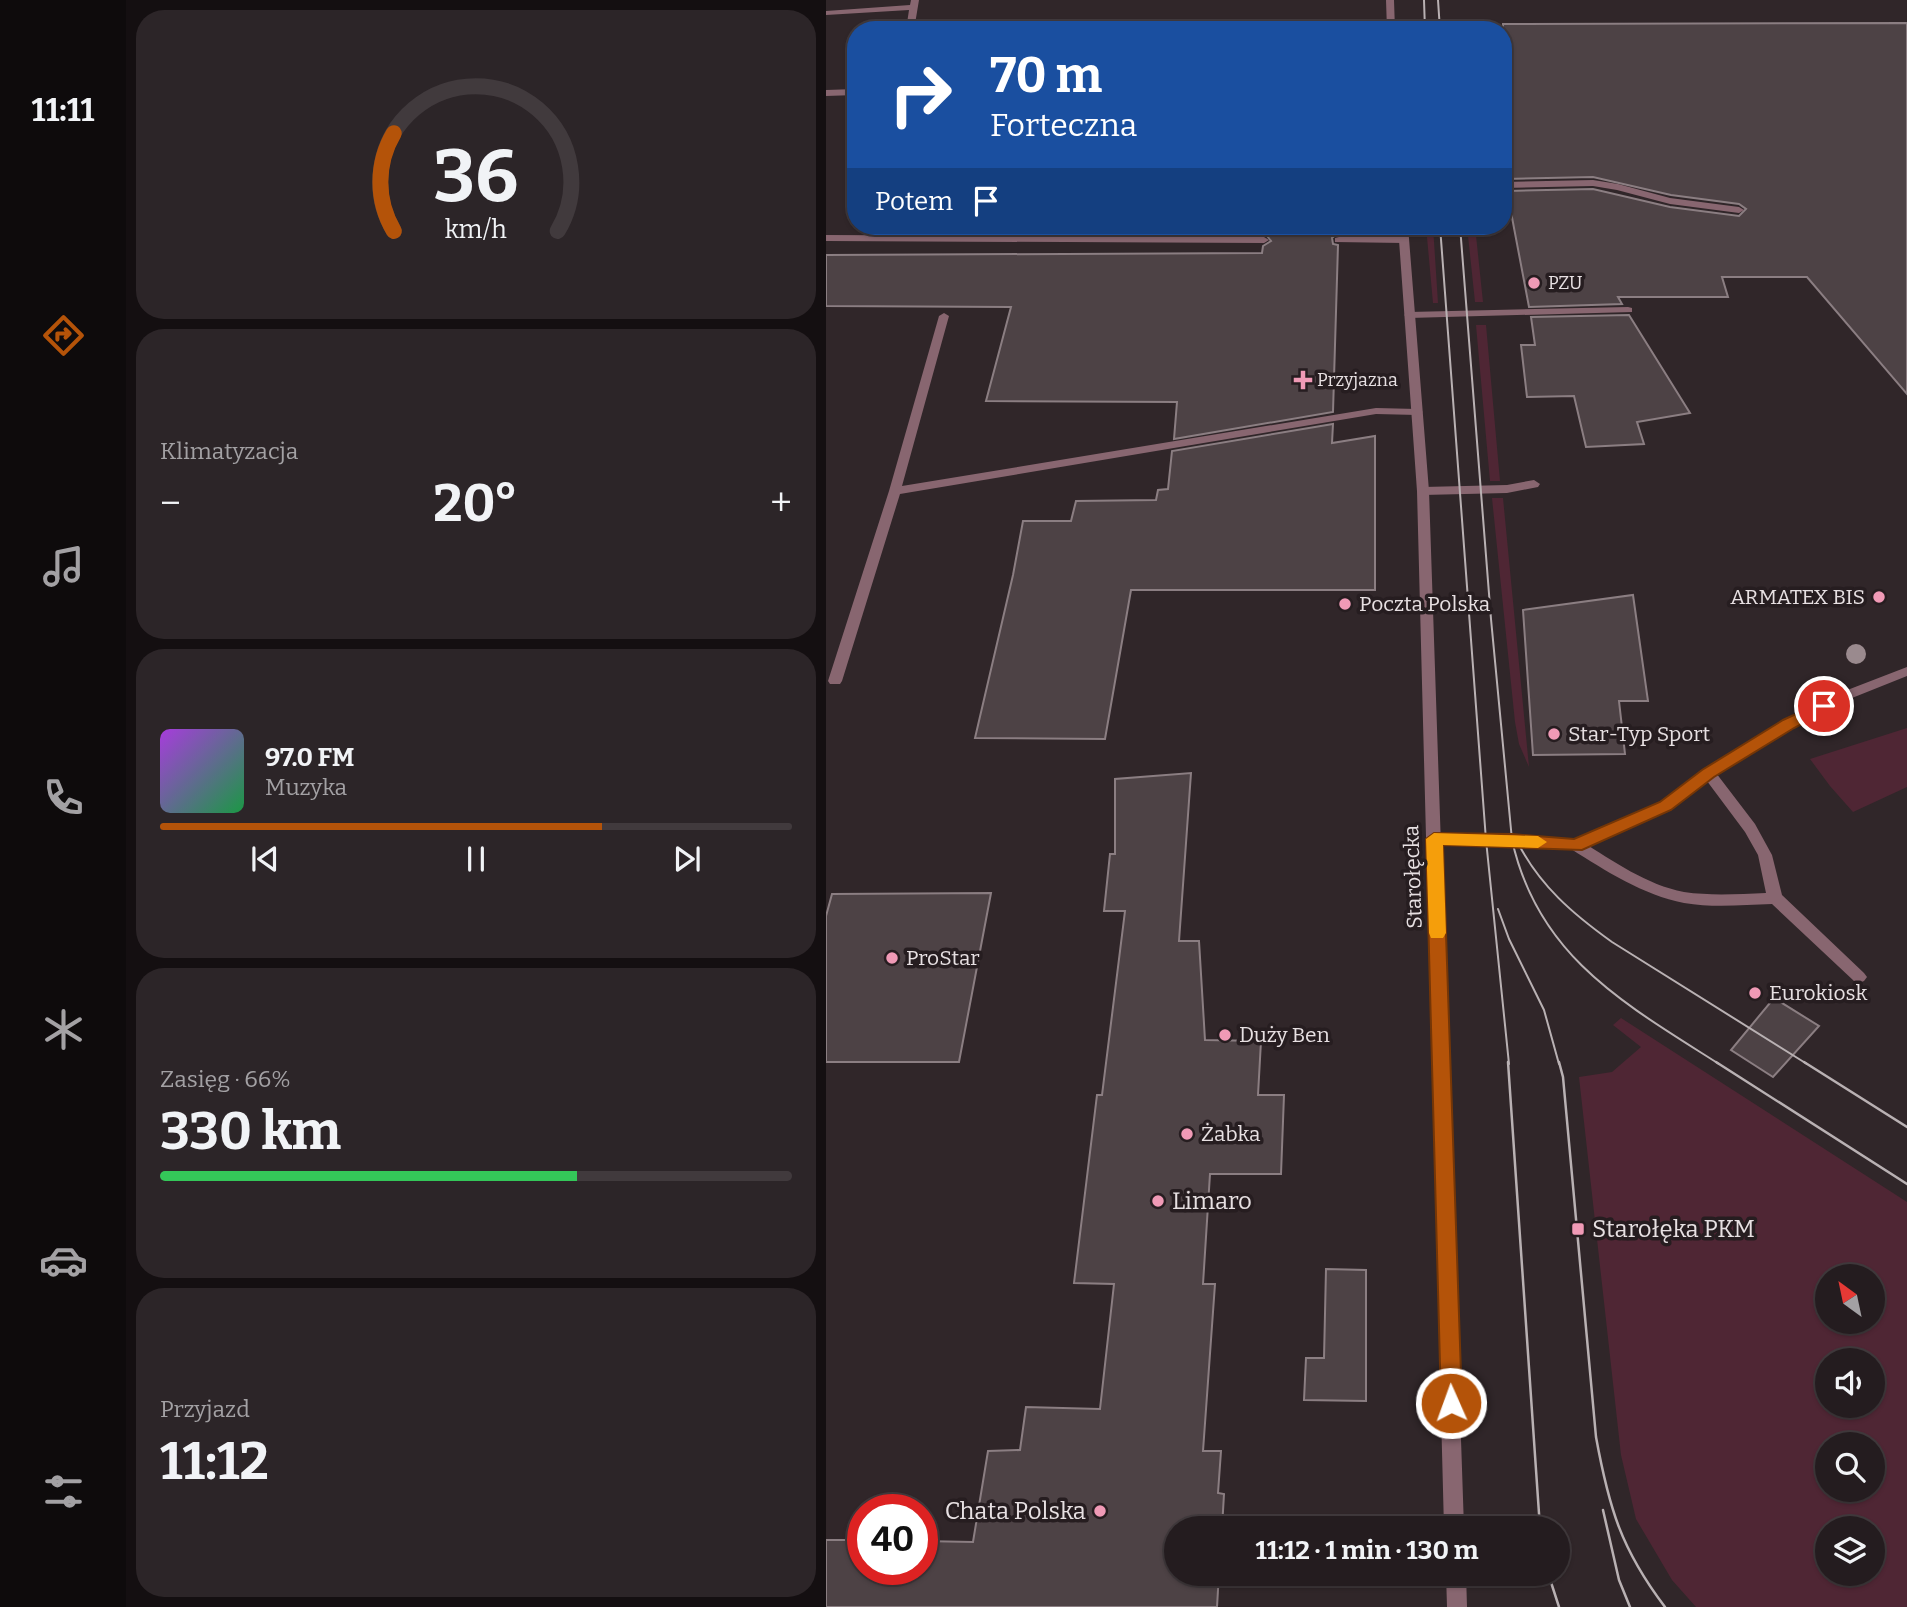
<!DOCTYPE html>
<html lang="pl">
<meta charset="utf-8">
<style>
:root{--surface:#241c1f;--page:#2c2528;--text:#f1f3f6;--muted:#a3a1a4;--line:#413a3d;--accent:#b45309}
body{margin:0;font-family:Bitter,serif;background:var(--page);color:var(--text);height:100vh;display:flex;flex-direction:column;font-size:26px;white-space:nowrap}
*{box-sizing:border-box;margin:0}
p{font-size:23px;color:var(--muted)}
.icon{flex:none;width:38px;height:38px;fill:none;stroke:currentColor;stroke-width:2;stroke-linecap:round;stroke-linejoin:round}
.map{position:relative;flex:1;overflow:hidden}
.side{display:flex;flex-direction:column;gap:10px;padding:10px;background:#140f11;width:700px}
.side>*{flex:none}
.banner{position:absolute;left:21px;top:21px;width:665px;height:214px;border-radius:28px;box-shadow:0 2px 5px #0004,0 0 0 2px var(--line);background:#1a4fa0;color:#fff;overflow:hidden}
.needle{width:46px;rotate:327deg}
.tools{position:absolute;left:989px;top:1264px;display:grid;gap:14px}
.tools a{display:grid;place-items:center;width:70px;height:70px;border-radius:50%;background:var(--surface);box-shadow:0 2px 5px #0004,0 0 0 2px var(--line);font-size:35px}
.speed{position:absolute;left:21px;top:1494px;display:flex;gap:14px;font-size:35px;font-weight:700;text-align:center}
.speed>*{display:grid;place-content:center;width:91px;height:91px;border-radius:50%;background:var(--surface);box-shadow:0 2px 5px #0004,0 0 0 2px var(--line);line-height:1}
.speed .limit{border:10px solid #d22;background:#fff;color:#111}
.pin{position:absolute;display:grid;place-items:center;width:60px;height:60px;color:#fff;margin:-30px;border:4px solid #fff;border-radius:50%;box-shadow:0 2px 7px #0007}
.me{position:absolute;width:77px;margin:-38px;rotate:358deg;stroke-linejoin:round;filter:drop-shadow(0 0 5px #0008)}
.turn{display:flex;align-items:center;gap:24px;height:147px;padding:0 28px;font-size:32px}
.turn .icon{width:91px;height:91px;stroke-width:2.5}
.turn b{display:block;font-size:49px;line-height:60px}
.then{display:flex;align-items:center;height:66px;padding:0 28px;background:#0003;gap:14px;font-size:26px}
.big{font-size:52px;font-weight:700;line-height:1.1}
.side .widget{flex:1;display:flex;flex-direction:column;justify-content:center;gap:10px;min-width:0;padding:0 24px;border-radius:28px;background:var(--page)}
.side .dial{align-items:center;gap:0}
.dial svg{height:182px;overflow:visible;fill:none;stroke:var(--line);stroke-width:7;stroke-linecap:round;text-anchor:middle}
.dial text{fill:var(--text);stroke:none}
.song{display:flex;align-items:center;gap:21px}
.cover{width:84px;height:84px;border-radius:10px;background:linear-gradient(135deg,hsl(280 70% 55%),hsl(140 70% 35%))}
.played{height:7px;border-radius:4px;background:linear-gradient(90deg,var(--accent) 70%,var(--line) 70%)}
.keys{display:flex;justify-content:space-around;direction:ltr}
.heat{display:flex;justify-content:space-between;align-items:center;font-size:38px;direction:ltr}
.charge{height:10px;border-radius:5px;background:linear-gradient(90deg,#34c759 66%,var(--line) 0)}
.trip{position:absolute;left:338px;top:1516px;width:406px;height:70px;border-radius:35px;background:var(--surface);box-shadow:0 2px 5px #0004,0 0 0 2px var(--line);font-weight:700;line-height:70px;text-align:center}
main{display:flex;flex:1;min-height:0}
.dock{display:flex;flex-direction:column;width:126px;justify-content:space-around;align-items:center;background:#0e0b0c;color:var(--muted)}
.dock .icon{width:49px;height:49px}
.dock .selected{color:var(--accent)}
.dock b{font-size:32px;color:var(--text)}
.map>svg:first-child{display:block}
.green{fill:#4f2634;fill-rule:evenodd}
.building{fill:#4d4245;stroke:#8b7e82;stroke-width:2}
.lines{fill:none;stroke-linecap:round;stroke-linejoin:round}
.service{fill:#886670;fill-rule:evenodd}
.minor{fill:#886670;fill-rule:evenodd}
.tertiary{fill:#886670;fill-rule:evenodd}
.tram-far1{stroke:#b9b1b3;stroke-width:2}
.tram{stroke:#b9b1b3;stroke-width:2.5}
.tree{fill:#9a8a8e}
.route{fill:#b45309;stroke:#753606;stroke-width:2}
.slow{fill:#f59e0b}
.poi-dot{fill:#f09ab6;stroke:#261d20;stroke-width:2.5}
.labels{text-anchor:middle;stroke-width:7;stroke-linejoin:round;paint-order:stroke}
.far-poi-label{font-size:18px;fill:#e7e0e2;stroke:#261d20;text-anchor:start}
.poi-label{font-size:21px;fill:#e7e0e2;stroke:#261d20;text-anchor:start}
.street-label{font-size:21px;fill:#e7e0e2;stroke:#261d20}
.near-poi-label{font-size:24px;fill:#e7e0e2;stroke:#261d20;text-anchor:start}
</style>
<main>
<nav class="dock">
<b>11:11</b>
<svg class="icon selected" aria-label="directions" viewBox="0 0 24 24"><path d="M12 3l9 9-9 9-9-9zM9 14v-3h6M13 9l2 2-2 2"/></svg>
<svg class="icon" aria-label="music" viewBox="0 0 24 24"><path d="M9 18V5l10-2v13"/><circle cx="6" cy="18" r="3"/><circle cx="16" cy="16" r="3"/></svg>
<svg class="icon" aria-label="phone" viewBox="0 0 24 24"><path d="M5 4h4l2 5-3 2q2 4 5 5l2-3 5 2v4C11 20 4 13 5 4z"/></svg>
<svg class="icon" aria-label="climate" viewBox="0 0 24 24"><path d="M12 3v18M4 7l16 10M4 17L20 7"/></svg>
<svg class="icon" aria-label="car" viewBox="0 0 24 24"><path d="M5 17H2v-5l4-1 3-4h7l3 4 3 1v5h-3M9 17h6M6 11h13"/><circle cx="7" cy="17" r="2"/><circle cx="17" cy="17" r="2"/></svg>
<svg class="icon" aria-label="filters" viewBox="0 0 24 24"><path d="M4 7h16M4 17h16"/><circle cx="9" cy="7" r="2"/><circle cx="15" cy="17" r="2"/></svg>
</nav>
<section class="side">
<div class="widget dial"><svg viewBox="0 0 100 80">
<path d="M14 69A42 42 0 1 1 86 69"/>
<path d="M14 69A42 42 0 0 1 14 26" stroke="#b45309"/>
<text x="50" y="56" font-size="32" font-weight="700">36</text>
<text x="50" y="72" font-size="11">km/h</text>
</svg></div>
<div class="widget"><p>Klimatyzacja</p>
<div class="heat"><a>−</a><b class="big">20°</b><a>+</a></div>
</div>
<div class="widget">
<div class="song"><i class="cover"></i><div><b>97.0 FM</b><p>Muzyka</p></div></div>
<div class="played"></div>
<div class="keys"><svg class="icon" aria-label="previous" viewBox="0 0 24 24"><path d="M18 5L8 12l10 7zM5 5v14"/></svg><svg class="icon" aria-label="pause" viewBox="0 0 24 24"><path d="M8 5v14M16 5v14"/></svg><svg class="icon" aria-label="next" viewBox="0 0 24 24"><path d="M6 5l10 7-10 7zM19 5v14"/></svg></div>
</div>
<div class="widget"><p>Zasięg · 66%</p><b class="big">330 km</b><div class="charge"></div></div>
<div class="widget"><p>Przyjazd</p><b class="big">11:12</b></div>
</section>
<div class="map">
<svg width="1081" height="1607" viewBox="0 0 1081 1607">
<rect width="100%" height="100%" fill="#302629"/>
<path class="green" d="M600 226H607L612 303H607Z
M641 226H649L657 302H649Z
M650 325H660L674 481H664Z
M666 498H677L703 767 693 744 689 722Z
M1081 728V787L1027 812 1004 786 984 759Z
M795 1018 1081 1202V1607H870L846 1580 810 1519 795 1455 753 1077 786 1072 815 1047 787 1025ZM1001 1276H1046V1321H1001ZM1001 1360H1046V1405H1001ZM1001 1444H1046V1489H1001ZM1001 1528H1046V1573H1001Z"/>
<path class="building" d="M1081 23V394L981 277H896L902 297H792L796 304 703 307 681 191 767 189 844 207 913 216 920 209 913 204 845 195 767 177 679 179 677 24Z
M438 232H513L506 238 507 244 512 245 507 412 348 439 351 402 160 401 185 307 0 306V255L436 253 437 246 445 241Z
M803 315 864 413 811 422 818 444 760 447 748 396 701 397 695 345H709L705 317Z
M507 424 506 443 549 436V590H305L279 739 149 738 187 575 197 521H245L250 501 330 500 332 490 342 489 346 451Z
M807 595 822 701H793L799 754 707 755 697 610Z
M365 773 353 941H373L379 1040 435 1041 432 1095H458L455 1174H384L377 1284H389L377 1451H395L392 1493 398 1494 396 1528H350V1573H393L391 1607H0V1540H37V1570H96V1541L147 1542 162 1451 194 1450 200 1407 274 1409 288 1284 248 1283 271 1095H276L299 911H278L284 854H289V779Z
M165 893 133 1062H0V916L6 894Z
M948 998 993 1026 947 1077 905 1050Z
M500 1269 540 1270V1401L478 1400 480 1358H498Z"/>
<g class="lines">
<path class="service" d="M85 0H93L88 30H80L83 10 0 15V11L84 5Z
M30 89V95L0 96V90Z
M767 180 792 184 844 198 913 207 918 210 913 213 844 204 791 190 767 186 677 188V182Z
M0 235 438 237 443 240 438 243 0 241Z
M513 237H578L583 240 578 243 509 242V238Z
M802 307 806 308V312L583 318 578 315 583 312Z
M118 313 123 316 76 486 550 408 591 409 597 412 591 415 550 414 74 494 16 681 14 684H4L2 681 63 491 113 316Z
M708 480 714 484 712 487 681 493 597 495 591 491 597 487 681 485Z
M882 768 887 769 929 824 946 855 956 895 1038 973 1041 977 1038 981 1033 983 1028 981 946 904C917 905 887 908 858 903 817 895 780 871 745 849L743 845 745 841H755C787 861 821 885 858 892 885 896 913 894 940 893L932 855 919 832 875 773Z"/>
<path class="minor" d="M1081 667V676L1021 700 967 727 887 777 845 810 755 849 608 844 603 843 601 839 603 835 608 834 686 835 749 840 835 802 877 769 957 721 1011 694Z"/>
<path class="tertiary" d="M560 0H568L569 30H561Z
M572 226H582L603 491 638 1528H618L591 491Z
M620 1573H640L641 1607H621Z"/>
<path class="tram-far1" d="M598 0 599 30
M612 0 614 30
M614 226 660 840 683 1064
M634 226 665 619 686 840C712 957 799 1004 893 1064
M692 843C714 886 747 914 786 942L981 1064
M672 909 683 939 718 1010 733 1064"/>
<path class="tram" d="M682 1062 714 1528
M733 1062 737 1077 770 1437C783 1508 795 1549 839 1607
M890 1062 1081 1184
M978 1062 1081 1127
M777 1510 793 1580 804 1607
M722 1573 733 1607"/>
</g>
<circle class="tree" cx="1030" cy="654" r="10"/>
<path class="route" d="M998 701 1004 702 1006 706 1004 709 968 728 888 777 845 810 756 850 617 845 636 1403 632 1410 625 1413 618 1410 615 1403 600 839 608 833 686 834 748 839 834 802 876 770 957 720Z"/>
<path class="slow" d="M608 833 712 836 721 842 712 848 617 845 620 933 617 938H605L603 933 600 839Z"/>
<g class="poi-dot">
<circle cx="708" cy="283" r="7"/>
<path d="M473.5 369.5h7v7h7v7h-7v7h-7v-7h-7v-7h7z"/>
<circle cx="1053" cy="597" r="7"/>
<circle cx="519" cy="604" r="7"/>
<circle cx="728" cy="734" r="7"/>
<circle cx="66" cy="958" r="7"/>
<circle cx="929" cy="993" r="7"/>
<circle cx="399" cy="1035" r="7"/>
<circle cx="361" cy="1134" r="7"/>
<circle cx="332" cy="1201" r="7"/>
<rect x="745" y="1222" width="14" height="14" rx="3.5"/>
<circle cx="274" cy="1511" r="7"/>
</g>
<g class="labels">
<g class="far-poi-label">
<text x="722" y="289">PZU</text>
<text x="491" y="386">Przyjazna</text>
</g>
<g class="poi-label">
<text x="1039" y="604" text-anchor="end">ARMATEX BIS</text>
<text x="533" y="611">Poczta Polska</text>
<text x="742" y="741">Star-Typ Sport</text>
<text x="80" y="965">ProStar</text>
<text x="943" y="1000">Eurokiosk</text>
<text x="413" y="1042">Duży Ben</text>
<text x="375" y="1141">Żabka</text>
</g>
<g class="street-label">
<text transform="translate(587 877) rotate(-92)" y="7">Starołęcka</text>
</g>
<g class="near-poi-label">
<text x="346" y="1209">Limaro</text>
<text x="766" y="1237">Starołęka PKM</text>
<text x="260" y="1519" text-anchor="end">Chata Polska</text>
</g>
</g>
</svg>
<div class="tools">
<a><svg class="needle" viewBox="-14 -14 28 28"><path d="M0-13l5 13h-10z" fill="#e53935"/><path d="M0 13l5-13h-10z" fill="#a3a1a4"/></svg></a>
<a><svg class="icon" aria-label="sound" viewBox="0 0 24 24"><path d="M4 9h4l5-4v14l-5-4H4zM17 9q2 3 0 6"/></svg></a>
<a><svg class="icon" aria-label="search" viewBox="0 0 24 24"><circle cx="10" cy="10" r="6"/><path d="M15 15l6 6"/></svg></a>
<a><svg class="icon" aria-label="layers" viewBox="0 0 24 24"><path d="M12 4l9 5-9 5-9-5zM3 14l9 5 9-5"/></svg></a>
</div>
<div class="speed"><div class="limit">40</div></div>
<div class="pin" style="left:998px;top:706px;background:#d93025"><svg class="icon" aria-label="arrive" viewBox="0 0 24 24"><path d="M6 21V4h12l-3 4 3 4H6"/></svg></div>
<svg class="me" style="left:625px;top:1403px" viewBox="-20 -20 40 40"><circle r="17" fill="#b45309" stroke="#fff" stroke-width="3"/><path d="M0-11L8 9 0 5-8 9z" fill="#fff"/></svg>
<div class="trip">11:12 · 1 min · 130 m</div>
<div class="banner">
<div class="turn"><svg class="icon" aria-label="right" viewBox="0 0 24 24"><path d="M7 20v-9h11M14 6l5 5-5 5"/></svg><div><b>70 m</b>Forteczna</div></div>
<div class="then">Potem<svg class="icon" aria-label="arrive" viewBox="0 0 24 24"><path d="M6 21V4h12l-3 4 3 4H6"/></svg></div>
</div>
</div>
</main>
